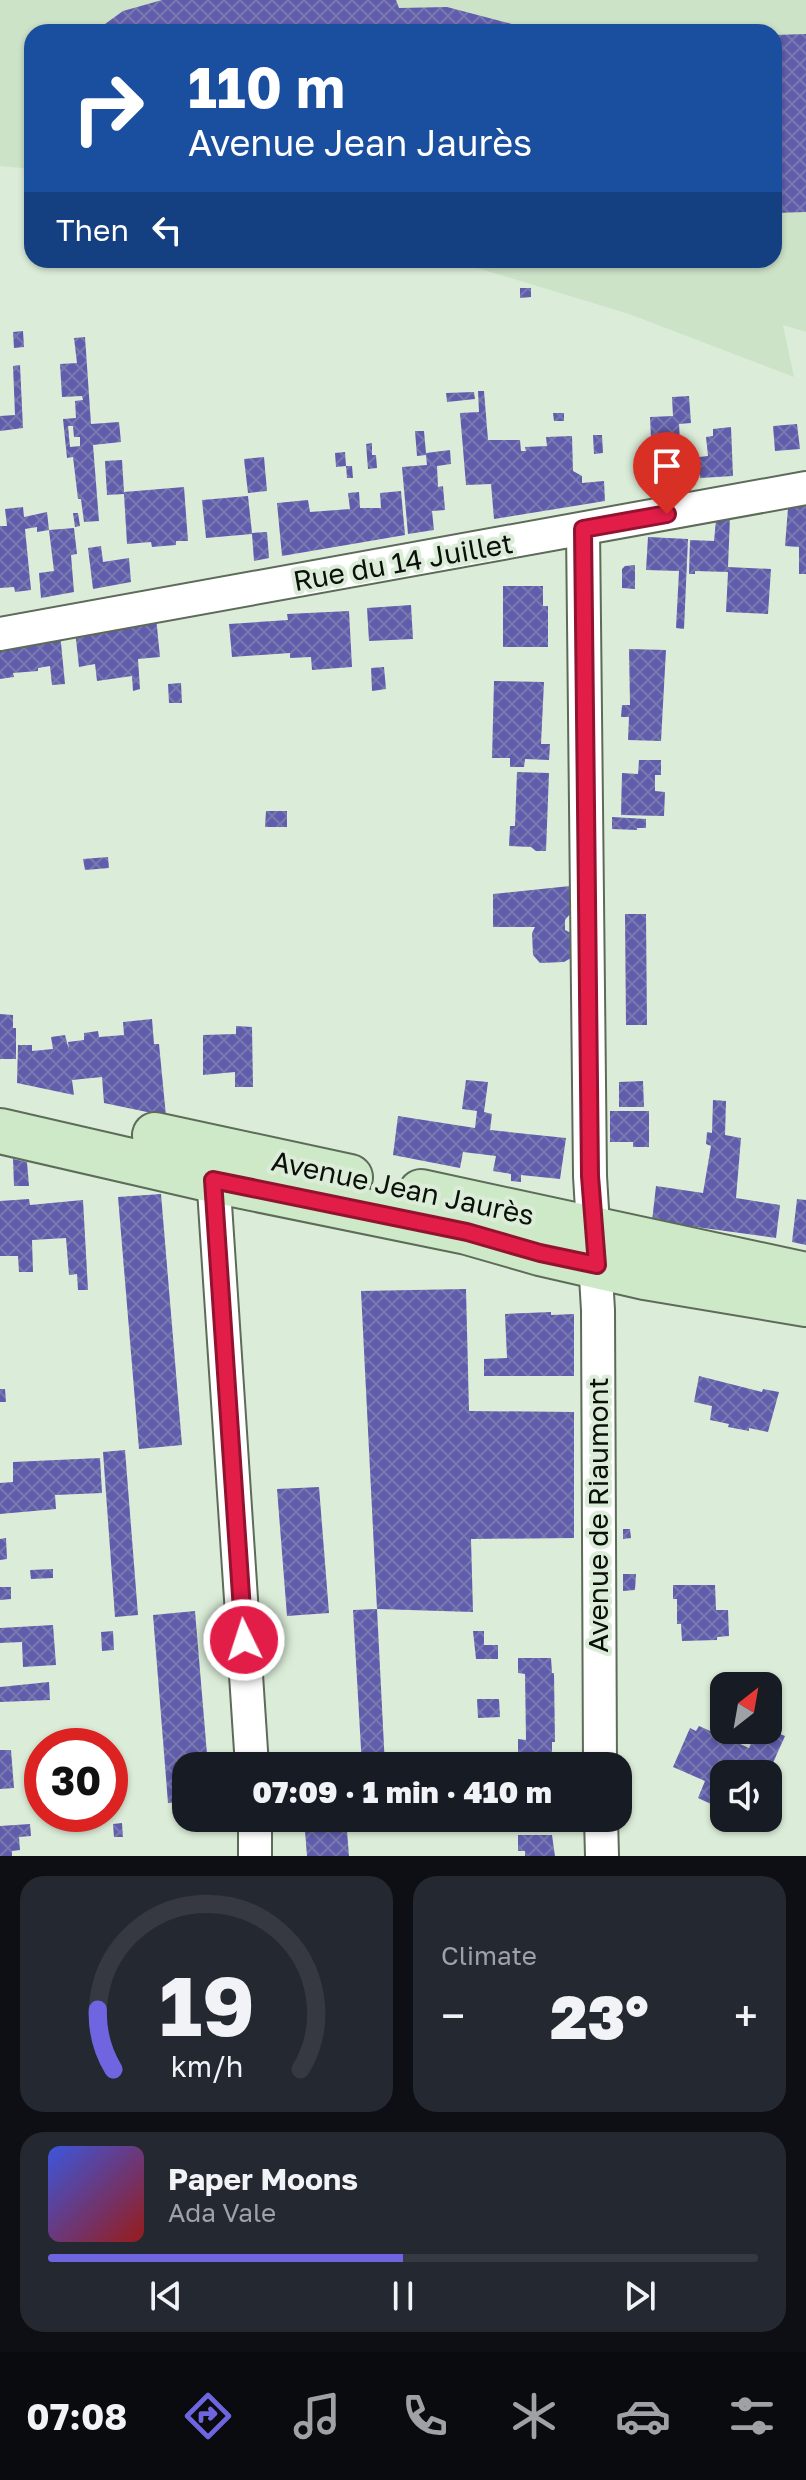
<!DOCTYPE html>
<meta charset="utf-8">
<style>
:root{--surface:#171b24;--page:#242831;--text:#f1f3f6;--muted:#9ea1a6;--line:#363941;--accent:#7065e0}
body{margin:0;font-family:"Golos Text",sans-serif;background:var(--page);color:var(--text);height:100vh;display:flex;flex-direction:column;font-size:30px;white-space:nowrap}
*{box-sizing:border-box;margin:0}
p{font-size:26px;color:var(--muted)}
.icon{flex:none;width:44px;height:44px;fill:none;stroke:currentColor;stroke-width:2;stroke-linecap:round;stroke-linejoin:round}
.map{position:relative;height:1856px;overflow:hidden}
.details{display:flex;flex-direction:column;gap:20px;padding:20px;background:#0d0f14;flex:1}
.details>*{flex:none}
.banner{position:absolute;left:24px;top:24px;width:758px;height:244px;border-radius:24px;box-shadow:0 2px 6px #0004;background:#1a4fa0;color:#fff;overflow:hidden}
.needle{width:52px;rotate:31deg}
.tools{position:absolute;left:710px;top:1672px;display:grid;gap:16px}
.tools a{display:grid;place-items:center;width:72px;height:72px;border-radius:16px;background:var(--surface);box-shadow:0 2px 6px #0004;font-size:40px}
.speed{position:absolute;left:24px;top:1728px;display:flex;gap:16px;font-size:40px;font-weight:700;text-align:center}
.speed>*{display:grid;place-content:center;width:104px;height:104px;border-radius:50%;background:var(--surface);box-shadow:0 2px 6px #0004;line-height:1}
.speed .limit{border:12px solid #d22;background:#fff;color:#111}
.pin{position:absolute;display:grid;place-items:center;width:68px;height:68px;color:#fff;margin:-82px -34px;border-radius:50% 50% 50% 0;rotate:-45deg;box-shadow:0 0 8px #0007}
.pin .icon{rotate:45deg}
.me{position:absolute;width:88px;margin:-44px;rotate:356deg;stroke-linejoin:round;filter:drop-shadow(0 0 6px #0008)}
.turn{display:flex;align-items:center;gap:28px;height:168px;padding:0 32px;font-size:36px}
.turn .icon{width:104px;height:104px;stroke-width:2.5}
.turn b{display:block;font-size:56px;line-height:68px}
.then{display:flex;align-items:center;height:76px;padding:0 32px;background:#0003;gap:16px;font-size:30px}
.big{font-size:60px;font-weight:800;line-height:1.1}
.details .widget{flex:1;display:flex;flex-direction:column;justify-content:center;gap:12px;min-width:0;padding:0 28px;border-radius:24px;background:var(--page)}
.details .dial{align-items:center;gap:0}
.dial svg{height:208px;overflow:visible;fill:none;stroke:var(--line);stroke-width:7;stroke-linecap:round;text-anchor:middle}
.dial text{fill:var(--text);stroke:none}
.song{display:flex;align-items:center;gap:24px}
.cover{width:96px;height:96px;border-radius:12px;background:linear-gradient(135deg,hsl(230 70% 55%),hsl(0 70% 35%))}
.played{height:8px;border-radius:4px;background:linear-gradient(90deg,var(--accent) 50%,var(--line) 50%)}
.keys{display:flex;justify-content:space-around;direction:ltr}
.heat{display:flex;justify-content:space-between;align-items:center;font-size:44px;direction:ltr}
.details .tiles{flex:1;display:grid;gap:20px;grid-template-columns:1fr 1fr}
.widget:last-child{grid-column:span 2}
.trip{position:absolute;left:172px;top:1752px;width:460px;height:80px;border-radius:24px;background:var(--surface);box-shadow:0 2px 6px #0004;font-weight:800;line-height:80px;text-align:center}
.dock{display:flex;height:128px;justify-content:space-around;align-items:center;background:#090b0e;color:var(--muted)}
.dock .icon{width:56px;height:56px}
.dock .active{color:var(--accent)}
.dock b{font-size:36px;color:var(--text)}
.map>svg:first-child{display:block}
.built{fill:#cde3c8}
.building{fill:url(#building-cross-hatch);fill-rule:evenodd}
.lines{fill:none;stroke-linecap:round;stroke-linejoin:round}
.street-casing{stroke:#5d6b59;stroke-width:36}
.secondary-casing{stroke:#5d6b59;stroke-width:48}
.street{stroke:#fff;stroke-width:32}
.secondary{stroke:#cde9c7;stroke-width:44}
.route-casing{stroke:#92132f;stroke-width:20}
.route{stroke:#e11d48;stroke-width:14}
.labels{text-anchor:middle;stroke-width:8;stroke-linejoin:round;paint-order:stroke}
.street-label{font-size:28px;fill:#0b110a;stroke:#dbedd8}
</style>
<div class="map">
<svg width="806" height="1856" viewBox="0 0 806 1856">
<defs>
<pattern id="building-cross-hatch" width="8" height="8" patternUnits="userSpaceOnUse" patternTransform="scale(2)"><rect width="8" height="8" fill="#605dac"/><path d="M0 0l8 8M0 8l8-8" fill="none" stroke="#7a78af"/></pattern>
</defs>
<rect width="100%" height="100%" fill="#dbedd8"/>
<path class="built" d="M0 0H806V332L783 325 794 377 629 314 451 260H774V32H32V169L0 166Z"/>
<path class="building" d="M162 0H396L399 8 447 7 538 31 100 32 105 24 123 11Z
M806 34V212L774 213V35Z
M520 288H531V297L520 298Z
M23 331 24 347 14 348 13 332Z
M85 337 91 424 119 422 121 442 93 445 99 521 84 522 81 499H78L73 457 67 458 63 419 76 418 75 401 83 400 82 396 62 397 60 364 77 363 74 338ZM68 426H73L74 437H80V446L70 447Z
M20 365 23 428 0 431V416L15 415 13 366Z
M478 391H484L488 440H520L521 451H526L525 447 547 446 546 437 572 436 573 471 582 476V483L604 481 605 501 494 519 491 484 466 485 460 413 479 412Z
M474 392 475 399 447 402 446 393Z
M689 396 691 423 679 424 681 459 652 460 650 417 673 416 672 397Z
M553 413H564V421H554Z
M797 424 800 449 775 451 773 426Z
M731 427 733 476 700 478 699 457 708 456 706 437 713 436V429Z
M415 431H424L426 453 450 450 451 464 437 466 438 487 443 486 445 510 432 511 434 530 408 534 402 467 427 465 426 455 417 456Z
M593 435H602L603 453 594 454Z
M372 443V455H376L377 468 368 469 366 444Z
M345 452 346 466 336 467 335 453Z
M264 457 267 491 248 493 244 459Z
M122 460 124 492 184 487 188 541H176V545L152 547 151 542 127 544 124 494 107 495 105 461Z
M346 466H352L353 478H347Z
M401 491 405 535 282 556 277 503 308 500 310 512 350 509 348 493 359 492 360 508H381L380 493Z
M248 496 252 533 267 532 269 558 254 561 252 534 206 538 202 500Z
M806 505V574H799V547L785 546 788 508Z
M23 507 24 517 47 512 49 530 37 532V527L25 529 31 590 15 592 14 587 0 588V526H7L5 509Z
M73 513H78L80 526 75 527Z
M730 517 728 567 771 569 768 614 726 612 728 572 695 571V574H689L690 540 714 541 716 520Z
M74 528 77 554 71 555 74 592 41 598 39 573 54 571 49 530Z
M648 537 688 539 684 629 676 628 679 571 646 570Z
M101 546 103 562 129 558 131 582 93 589 88 548Z
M635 565V589L622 588V569L625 566Z
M503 586H543V606H548V647H503Z
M411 605 413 639 369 641 367 608Z
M349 611 352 667 312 670 311 657 290 658V653L232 657 229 624 288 620 287 614Z
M156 617 160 657 138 659 140 689 133 691 132 676 97 681 95 664 79 667 75 630Z
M60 633 65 684 52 685 50 666 38 668V671L13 673 14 677 0 679V643Z
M629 649 666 650 661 741 628 740 629 717H621L622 705H630Z
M384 667 386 689 372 691 371 668Z
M494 681 544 682 541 744H550L549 760 525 759 524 767H510V758H492Z
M181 683 182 703H169L168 684Z
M639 760H661V775H655V791L665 792 664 816 621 815 622 773 638 774Z
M517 772 549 773 546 851H536L531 847 509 846 510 826H515Z
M266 811H287V827H265Z
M612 817 646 819V828H637V830L612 829Z
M108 857 109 868 85 870 83 859Z
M570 886V914L565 920V930L571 933V958L564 962 540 963 533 955 532 933 535 927H493V894Z
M625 914H646L647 1025H626Z
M0 1014 13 1015V1028H16V1059H0Z
M152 1019 154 1044H159L166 1116 104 1103 102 1077 72 1080 74 1095 17 1083 18 1045H32V1051L53 1049 51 1037 65 1035 69 1050 68 1042 84 1040V1033L98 1031 99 1037 124 1035 123 1022Z
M236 1026 252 1027 253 1087H235V1072L203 1075V1035L236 1034Z
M466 1080 488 1082 484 1112 492 1114 490 1130 566 1138 560 1179 521 1175V1182L511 1181V1174L493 1171 496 1156 463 1152 460 1168 393 1155 398 1116 475 1128 477 1111 462 1109Z
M643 1081 644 1107H619V1082Z
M713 1100 726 1101 725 1135 741 1138 736 1198 780 1205 776 1238 652 1221 656 1186 703 1193 711 1146 706 1144 707 1132 712 1133Z
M610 1111H649V1147H633V1142H610Z
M13 1159 27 1162 29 1186H14Z
M161 1194 182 1445 139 1449 118 1197Z
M29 1199 30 1205 83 1200 88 1290H78L77 1274 69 1275 66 1238 32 1240 33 1272H19L18 1256H0V1201Z
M797 1199 806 1200V1245L792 1242Z
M466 1289 469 1411 574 1412V1538L471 1539 473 1612 377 1609 361 1291Z
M551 1312V1315L574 1314V1376H484V1359L507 1358 505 1314Z
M699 1376 762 1392 763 1389 779 1392 768 1432 749 1428V1431L728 1427 729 1424 710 1420 712 1406 694 1402Z
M0 1389H5L6 1402H0Z
M125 1450 138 1615 115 1617 103 1452Z
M100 1458 102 1493 55 1495 56 1509 0 1514V1483L13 1482V1462Z
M319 1487 329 1613 287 1616 277 1489Z
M623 1529H630L631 1538 623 1539Z
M6 1538 7 1559 0 1560V1539Z
M53 1569V1578L31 1579 30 1570Z
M623 1574H636L635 1590 623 1591Z
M673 1585H715L716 1610H728L729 1636 717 1637V1640L682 1641 681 1624H677V1599H673Z
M0 1587H11V1599L0 1600Z
M377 1609 385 1766H362L353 1610Z
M195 1611 208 1766H186V1802L168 1803 153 1615Z
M53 1625 56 1665 23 1667 22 1642 0 1643V1628Z
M113 1631 114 1650 102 1651 101 1632Z
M473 1631H484V1645H498V1659H476Z
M518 1658H551L552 1673H554L555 1742H552V1757L518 1756V1739L526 1740 525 1674 518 1673Z
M49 1682 50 1700 0 1702V1687Z
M477 1699H499L500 1717 478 1718Z
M699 1726 749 1748 757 1730 768 1729 785 1736 768 1774H724V1810L698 1798 705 1781 673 1767 690 1728 696 1731Z
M0 1750H11L14 1788 0 1789Z
M304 1818H346L349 1856H307Z
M122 1823 123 1837H114L113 1824Z
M30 1824 31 1836 19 1837 20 1850 12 1851V1856H0V1826Z
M518 1835H552L555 1856H525V1851H518Z"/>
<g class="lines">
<g class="street-casing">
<path id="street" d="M583 529 590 1176 598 1310 600 1766
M0 634 806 488
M212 1159 252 1766
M255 1818V1856
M601 1818 602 1856"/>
</g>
<g class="secondary-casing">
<path id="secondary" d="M0 1131 213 1180 467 1232 540 1253 645 1277 806 1304
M155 1135 350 1177
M421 1192 806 1275"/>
</g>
<use href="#street" class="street"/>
<use href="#secondary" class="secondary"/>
</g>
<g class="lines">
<g class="route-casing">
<path id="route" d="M244 1640 213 1180 467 1232 540 1253 597 1265 590 1176 583 529 667 514"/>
</g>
<use href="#route" class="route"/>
</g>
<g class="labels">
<g class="street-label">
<text transform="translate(403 562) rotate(-10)" y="10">Rue du 14 Juillet</text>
<text transform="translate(403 1188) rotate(12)" y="10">Avenue Jean Jaurès</text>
<text transform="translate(598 1515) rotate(-90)" y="10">Avenue de Riaumont</text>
</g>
</g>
</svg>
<div class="tools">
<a><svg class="needle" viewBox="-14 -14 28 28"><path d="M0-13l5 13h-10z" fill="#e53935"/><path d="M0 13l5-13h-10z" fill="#9ea1a6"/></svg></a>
<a><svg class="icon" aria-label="sound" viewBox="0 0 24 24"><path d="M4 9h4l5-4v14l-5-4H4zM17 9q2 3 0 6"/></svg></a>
</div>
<div class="speed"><div class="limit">30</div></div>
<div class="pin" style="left:667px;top:514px;background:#d93025"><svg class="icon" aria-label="arrive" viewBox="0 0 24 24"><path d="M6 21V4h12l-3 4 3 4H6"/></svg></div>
<svg class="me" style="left:244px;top:1640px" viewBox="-20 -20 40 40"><circle r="17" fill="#e11d48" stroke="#fff" stroke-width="3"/><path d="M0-11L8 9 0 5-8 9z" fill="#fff"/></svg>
<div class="trip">07:09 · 1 min · 410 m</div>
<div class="banner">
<div class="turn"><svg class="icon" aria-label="right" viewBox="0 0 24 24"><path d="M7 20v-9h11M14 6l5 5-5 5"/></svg><div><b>110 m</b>Avenue Jean Jaurès</div></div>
<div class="then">Then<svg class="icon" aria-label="left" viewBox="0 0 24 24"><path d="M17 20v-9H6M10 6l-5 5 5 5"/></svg></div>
</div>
</div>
<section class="details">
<div class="tiles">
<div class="widget dial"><svg viewBox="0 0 100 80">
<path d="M14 69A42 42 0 1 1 86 69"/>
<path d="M14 69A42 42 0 0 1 8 46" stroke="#7065e0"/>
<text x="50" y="56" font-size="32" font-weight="700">19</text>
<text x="50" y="72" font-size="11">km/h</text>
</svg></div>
<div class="widget"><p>Climate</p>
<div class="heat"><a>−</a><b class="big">23°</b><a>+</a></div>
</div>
<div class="widget">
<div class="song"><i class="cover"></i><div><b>Paper Moons</b><p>Ada Vale</p></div></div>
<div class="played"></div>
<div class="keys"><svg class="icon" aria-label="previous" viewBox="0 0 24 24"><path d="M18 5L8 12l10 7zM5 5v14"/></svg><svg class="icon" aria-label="pause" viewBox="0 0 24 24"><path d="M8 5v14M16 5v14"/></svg><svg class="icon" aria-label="next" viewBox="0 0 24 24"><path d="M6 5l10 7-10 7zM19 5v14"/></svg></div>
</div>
</div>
</section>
<nav class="dock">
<b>07:08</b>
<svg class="icon active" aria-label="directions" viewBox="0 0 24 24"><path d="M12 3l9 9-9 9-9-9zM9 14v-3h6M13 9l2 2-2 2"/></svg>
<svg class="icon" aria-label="music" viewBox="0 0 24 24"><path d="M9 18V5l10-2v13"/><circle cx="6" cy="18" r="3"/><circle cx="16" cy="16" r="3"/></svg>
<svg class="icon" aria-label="phone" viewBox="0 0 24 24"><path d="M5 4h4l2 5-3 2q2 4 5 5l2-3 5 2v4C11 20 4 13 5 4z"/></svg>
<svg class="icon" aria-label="climate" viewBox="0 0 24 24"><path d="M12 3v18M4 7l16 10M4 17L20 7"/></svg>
<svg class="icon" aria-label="car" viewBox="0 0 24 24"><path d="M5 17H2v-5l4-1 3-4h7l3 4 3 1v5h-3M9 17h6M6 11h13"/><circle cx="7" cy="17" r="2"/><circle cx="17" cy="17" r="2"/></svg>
<svg class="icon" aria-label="filters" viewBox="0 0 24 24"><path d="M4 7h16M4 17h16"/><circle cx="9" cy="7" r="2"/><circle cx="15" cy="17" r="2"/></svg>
</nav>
